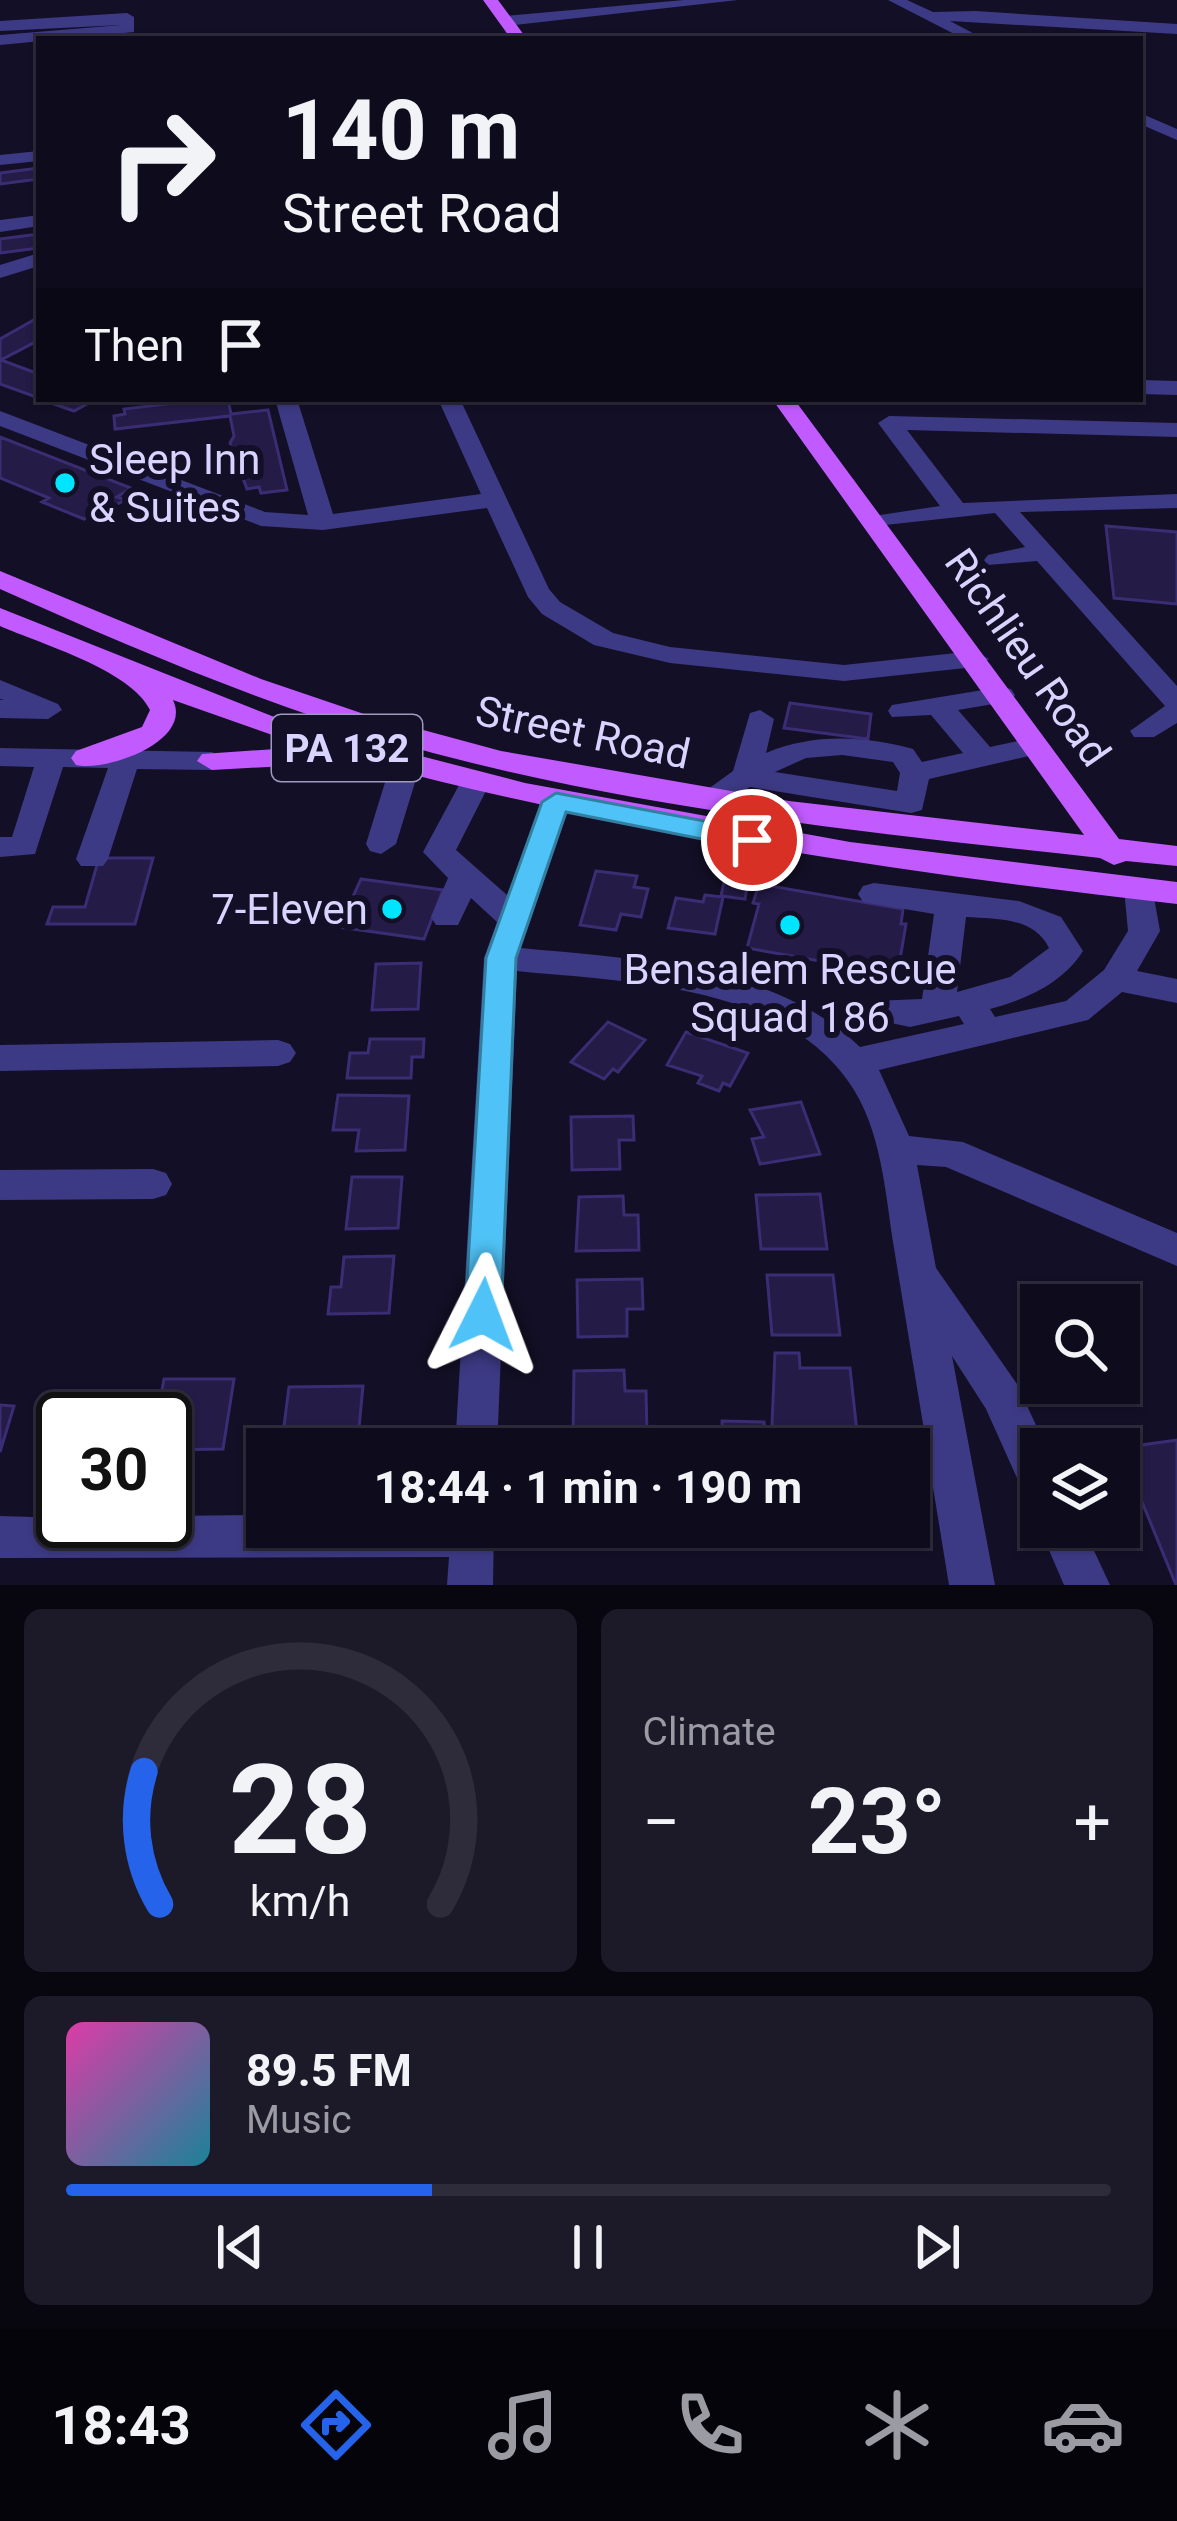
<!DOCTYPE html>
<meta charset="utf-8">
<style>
:root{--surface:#0e0b1c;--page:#1c1929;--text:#f1f3f6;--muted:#9b9ba3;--line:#2e2b3b;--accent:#2563eb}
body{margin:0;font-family:Roboto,sans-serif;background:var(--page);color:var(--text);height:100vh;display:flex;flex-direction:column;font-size:45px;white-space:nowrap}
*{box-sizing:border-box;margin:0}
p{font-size:39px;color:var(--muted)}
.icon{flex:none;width:66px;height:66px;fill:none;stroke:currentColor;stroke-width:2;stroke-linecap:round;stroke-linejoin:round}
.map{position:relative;height:1585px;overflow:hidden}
.details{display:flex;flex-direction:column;gap:24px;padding:24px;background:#08060f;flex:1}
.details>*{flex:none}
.guide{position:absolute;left:36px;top:36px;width:1107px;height:366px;border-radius:0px;box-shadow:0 3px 9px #0004,0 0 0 3px var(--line);background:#0e0b1c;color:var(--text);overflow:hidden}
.fabs{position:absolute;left:1020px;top:1284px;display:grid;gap:24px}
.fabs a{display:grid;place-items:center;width:120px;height:120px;border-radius:0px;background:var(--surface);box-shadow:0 3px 9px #0004,0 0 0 3px var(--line);font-size:60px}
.speed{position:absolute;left:36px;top:1392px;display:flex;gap:24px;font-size:60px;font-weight:700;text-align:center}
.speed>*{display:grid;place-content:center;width:156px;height:156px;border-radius:50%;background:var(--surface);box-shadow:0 3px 9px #0004,0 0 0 3px var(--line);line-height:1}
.speed .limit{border:6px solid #111;border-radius:18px;background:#fff;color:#111}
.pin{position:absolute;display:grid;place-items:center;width:102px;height:102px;color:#fff;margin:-51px;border:6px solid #fff;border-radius:50%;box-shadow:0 3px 12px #0007}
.me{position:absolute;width:132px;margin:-66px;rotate:3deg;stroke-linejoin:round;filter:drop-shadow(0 0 9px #0008)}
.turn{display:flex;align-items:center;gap:42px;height:252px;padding:0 48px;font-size:54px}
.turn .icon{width:156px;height:156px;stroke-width:2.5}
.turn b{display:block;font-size:84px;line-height:102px}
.then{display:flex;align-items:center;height:114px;padding:0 48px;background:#0003;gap:24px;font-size:45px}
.big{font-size:90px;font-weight:700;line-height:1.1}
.details .tile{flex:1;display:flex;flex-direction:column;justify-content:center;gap:18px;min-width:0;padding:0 42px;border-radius:18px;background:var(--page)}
.details .dial{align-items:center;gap:0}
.dial svg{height:312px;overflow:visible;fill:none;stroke:var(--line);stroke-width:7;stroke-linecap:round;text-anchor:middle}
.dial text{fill:var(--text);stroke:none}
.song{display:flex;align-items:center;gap:36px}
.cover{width:144px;height:144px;border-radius:18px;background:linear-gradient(135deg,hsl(320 70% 55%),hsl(190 70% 35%))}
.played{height:12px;border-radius:6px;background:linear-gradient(90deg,var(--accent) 35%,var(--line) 35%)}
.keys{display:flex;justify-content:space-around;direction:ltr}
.heat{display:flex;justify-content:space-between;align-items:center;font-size:66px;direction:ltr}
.details .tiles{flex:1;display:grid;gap:24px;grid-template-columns:1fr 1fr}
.tile:last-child{grid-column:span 2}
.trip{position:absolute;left:246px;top:1428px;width:684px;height:120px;border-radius:0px;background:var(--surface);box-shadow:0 3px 9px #0004,0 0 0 3px var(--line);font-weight:700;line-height:120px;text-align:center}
.dock{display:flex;height:192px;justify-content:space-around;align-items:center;background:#06040b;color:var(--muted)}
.dock .icon{width:84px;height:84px}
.dock .on{color:var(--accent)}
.dock b{font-size:54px;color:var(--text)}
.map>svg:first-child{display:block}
.building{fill:#241b47;stroke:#3b2d73;stroke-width:3}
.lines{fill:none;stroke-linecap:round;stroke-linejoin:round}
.minor{fill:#3d3a85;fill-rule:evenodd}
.major{fill:#c25bff;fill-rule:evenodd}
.route{fill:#4fc3f7;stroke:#337fa1;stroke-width:3}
.poi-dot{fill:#00e5ff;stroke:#130f26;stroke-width:4.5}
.labels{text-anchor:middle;stroke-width:12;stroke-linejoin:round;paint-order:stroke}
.shield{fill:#130f26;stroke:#9e99be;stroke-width:3}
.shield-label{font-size:39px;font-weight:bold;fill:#d9d4ff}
.poi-label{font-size:42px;fill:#d9d4ff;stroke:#130f26;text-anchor:start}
.street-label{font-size:42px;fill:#d9d4ff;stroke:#130f26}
</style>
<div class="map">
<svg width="1177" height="1585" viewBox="0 0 1177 1585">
<rect width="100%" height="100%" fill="#130f26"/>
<path class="building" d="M39 168V179L0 184V173Z
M39 234V248L0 253V239Z
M39 317V340L1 360 39 374V398L0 384V339Z
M40 399H96L74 411Z
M208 399H228L231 414 268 410 287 490 261 493 259 487 247 489 230 443 234 436 230 416 115 429 114 416 125 414 124 409Z
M0 437 131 488 117 497 126 500 84 519 42 502 49 498 0 478Z
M1106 526 1177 532V604L1114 598Z
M790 703 871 714 868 739 784 728Z
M99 858H153L135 924H47L53 907H85Z
M596 871 637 876 634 887 648 889 641 917 621 914 616 930 580 925Z
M726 873 749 876 745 899 721 896Z
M361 879 443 890 424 939 339 927Z
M759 884 903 909 901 924H906L896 983 847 975 848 966 747 948 759 904 753 903Z
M705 895 723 897 715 934 668 928 676 898 703 902Z
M421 963 418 1009 372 1010 376 964Z
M608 1022 645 1040 618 1072 613 1069 604 1079 571 1062Z
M686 1032 748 1053 730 1086 723 1083 719 1091 698 1083 702 1076 667 1065Z
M370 1039H424L423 1057H412L411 1078H347L350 1053H368Z
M338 1095 409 1096 405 1150 356 1151 359 1130H333Z
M801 1102 820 1154 760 1164 752 1139 764 1137 750 1110Z
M633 1116 634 1140H619L620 1169 572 1170 571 1117Z
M352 1177H402L398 1228 346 1229Z
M820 1194 827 1249H761L756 1195Z
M623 1196 624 1215H638L639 1250 576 1251 579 1197Z
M394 1256 389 1313 328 1314 331 1287H341L344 1257Z
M767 1275H833L840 1335H772Z
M642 1279 643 1309H627V1336L578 1337 577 1280Z
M775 1353H799L800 1368H850L857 1432H783L772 1425Z
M624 1370 625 1391H646L647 1434H573L574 1371Z
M164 1379H234L223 1449 165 1450V1419H157Z
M363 1386 357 1449H281L289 1387Z
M52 1403H125L122 1419H63V1451H41Z
M0 1405 14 1406 0 1452Z
M722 1421 764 1422 766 1444H723Z
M1177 1440V1585H1176L1120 1448Z
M561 1527H650V1538H561Z
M815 1527H868L870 1535 815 1536Z"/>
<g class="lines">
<path class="minor" d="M684 0H738L506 26 498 21 506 16Z
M888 0H907L933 12 975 11 1177 24V34L950 21 984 39H964Z
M127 13 134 17V32L0 45V35L121 25 0 31V21Z
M1140 113 1177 129V140L1140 124Z
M39 151V161L0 165V155Z
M32 216 39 218V226L0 232V220Z
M39 253V266L0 278V265Z
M1140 380 1177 381V395L1140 394Z
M275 399H297L333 514 481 494 438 399H460L549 589 560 602 613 633 670 647 844 665 975 651 989 659 975 667 844 681 670 663 594 645 542 614 528 597 487 508 323 530 261 526 0 426V411L265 512 308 515Z
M889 416 1177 423V437L907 430 963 503 1177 494V508L1020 512 1177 686V723L1154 737H1134L1130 731 1165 706 1037 561 988 565 984 560 988 555 1025 547 995 513 867 527 864 522 867 517 940 506 878 423Z
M0 680 58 704 62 710 48 719 0 718V700H4L0 699Z
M1001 687 1011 689 1015 695 1011 701 958 710 990 747 1036 737 1051 746 1046 752 929 779 922 810 911 813 750 787 708 810 693 800 733 771 750 713 760 710 774 719 766 753C815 733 863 736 913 749L922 762 963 753 931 715 892 717 888 711 892 705ZM842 755 893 762 900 773 897 791 775 772 806 758Z
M0 748 212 752 227 761 212 770 137 769 108 859 103 866H81L76 859 108 768 63 767 35 854 0 857V837H12L34 767 0 766Z
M406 754 421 763 396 844 381 854 370 851 366 844 391 763Z
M476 772 491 781 456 850 507 895 545 795H567L571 802 521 948C634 959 774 964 860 1047L964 1024 959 1016 910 1027 872 1019 867 1010 872 1001 922 999 934 914 863 902 858 894 863 886 874 883 1019 901 1061 917 1083 951C1062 984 1026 999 990 1009L995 1017 1066 1001 1104 970 1128 931 1124 889 1129 881H1151L1160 931 1137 971 1177 979V1003L1122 992 1088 1020 879 1070 909 1136 963 1142 1177 1233V1266L946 1167 917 1165 936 1268 1017 1384 1047 1449H1041V1504L1026 1498 986 1409 952 1356 995 1585H949L930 1469 909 1470V1449H888L894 1436 924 1430C914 1369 904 1309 894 1248 885 1193 882 1128 848 1081 779 983 624 982 517 971L497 1449H455L484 958 497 922 471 898 458 925H436L431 917 448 878 423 852 465 774ZM966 917C996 919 1034 917 1049 948L1010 977 957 992Z
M278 1040 290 1044 296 1053 290 1062 278 1066 0 1071V1045Z
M153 1169 166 1173 172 1184 166 1195 153 1199 0 1200V1170Z
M267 1515V1527H494L493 1585H447L449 1557 0 1558V1516L165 1521V1516Z
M1041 1522V1527H1083L1110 1585H1064L1039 1527Z"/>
<path class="major" d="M483 0H498L527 39H511Z
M772 399H794L1119 839 1177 846V866L1126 861 1114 865 1100 858C862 832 621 808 390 741 256 701 127 646 0 589V571L261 679 364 714 501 751 789 801 1084 835Z
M0 608 282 720 525 783 850 842 1177 882V904C898 872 621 832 350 758L338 763 212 770 197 761 202 754 306 747 173 700C193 742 106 772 76 765L71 758 76 751 142 727 150 710C131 670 41 644 0 626Z"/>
</g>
<path class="route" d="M556 793 752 830 766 840 752 849 566 812 516 958 501 1315 496 1326 483 1331 470 1326 465 1315 486 958 542 802Z"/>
<g class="poi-dot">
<circle cx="65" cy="483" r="12"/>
<circle cx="392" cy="909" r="12"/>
<circle cx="790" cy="925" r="12"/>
</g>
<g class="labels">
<rect class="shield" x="272" y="715" width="150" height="66" rx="9"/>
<g class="shield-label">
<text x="347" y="762">PA 132</text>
</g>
<g class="poi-label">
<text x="89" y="474">Sleep Inn<tspan x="89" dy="48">&amp; Suites</tspan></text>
<text x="368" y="924" text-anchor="end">7-Eleven</text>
<text x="790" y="984" text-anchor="middle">Bensalem Rescue<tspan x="790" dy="48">Squad 186</tspan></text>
</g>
<g class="street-label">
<text transform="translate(1028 657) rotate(55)" y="15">Richlieu Road</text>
<text transform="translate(583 732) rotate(12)" y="15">Street Road</text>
</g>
</g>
</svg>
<div class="fabs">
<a><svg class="icon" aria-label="search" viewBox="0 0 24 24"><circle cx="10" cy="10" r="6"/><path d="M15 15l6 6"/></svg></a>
<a><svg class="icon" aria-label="layers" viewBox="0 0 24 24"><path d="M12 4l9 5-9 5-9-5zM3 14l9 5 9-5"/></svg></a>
</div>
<div class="speed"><div class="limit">30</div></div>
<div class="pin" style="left:752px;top:840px;background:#d93025"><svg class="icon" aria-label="arrive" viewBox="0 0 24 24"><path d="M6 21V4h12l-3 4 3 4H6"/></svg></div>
<svg class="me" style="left:483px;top:1315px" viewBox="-20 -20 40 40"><path d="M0-17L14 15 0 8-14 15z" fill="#4fc3f7" stroke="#fff" stroke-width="4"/></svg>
<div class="trip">18:44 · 1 min · 190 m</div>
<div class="guide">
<div class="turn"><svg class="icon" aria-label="right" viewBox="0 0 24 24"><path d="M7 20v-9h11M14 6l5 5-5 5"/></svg><div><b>140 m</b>Street Road</div></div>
<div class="then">Then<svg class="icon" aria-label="arrive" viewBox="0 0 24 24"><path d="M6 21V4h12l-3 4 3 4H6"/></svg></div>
</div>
</div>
<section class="details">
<div class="tiles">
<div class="tile dial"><svg viewBox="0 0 100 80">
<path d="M14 69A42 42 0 1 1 86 69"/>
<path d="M14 69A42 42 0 0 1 10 35" stroke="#2563eb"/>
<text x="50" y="56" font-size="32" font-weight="700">28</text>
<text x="50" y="72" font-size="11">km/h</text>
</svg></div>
<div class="tile"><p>Climate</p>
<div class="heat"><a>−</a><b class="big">23°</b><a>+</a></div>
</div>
<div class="tile">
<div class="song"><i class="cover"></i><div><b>89.5 FM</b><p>Music</p></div></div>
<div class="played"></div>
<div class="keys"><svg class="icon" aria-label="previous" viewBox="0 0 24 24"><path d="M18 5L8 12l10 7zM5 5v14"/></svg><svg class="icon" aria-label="pause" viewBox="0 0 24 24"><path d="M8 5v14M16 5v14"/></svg><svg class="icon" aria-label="next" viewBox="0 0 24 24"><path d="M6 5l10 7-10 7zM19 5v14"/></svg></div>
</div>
</div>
</section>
<nav class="dock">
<b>18:43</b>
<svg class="icon on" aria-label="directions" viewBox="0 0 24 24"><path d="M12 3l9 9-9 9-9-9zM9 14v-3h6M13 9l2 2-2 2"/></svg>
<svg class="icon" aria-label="music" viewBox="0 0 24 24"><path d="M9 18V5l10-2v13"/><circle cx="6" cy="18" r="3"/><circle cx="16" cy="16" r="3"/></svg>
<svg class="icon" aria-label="phone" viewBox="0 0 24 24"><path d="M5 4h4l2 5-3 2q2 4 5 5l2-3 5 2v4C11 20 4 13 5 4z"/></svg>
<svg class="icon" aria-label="climate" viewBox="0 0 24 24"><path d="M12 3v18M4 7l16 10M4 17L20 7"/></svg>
<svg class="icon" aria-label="car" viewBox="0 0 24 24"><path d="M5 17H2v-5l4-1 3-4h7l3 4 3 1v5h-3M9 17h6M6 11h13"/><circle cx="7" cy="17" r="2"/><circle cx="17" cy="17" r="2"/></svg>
</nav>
